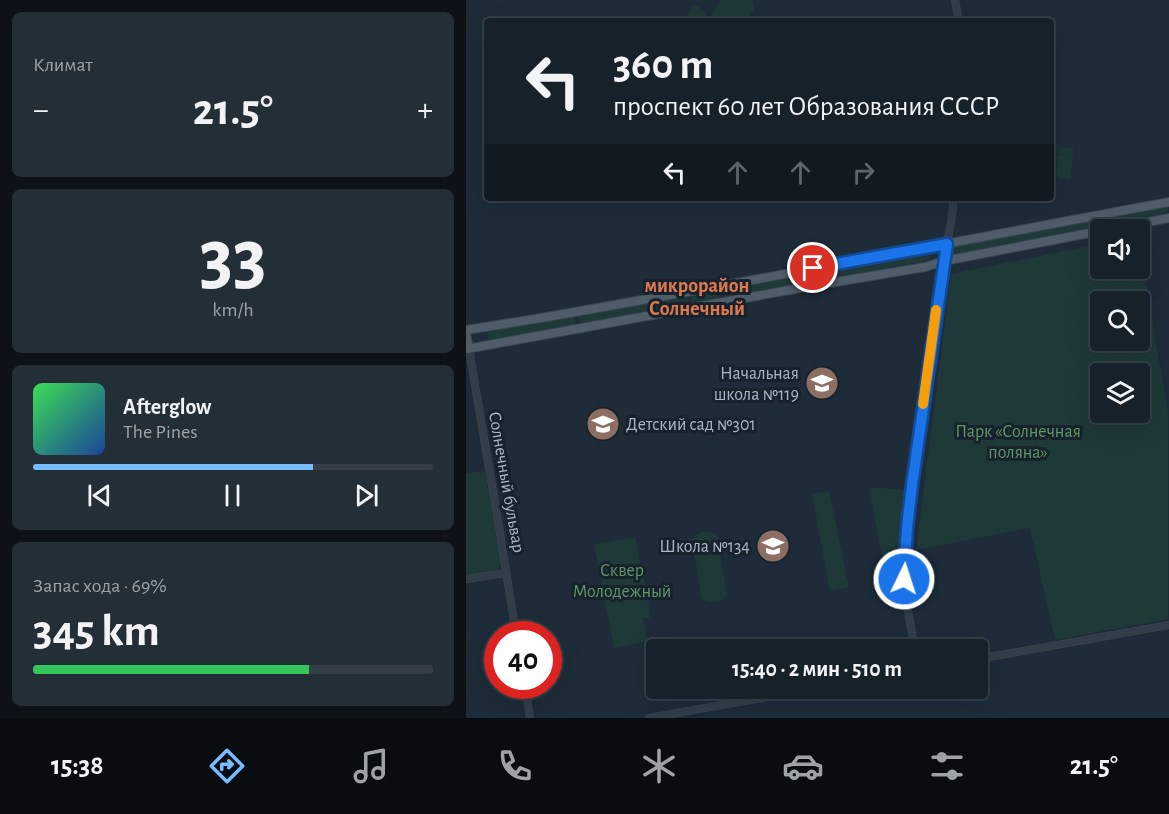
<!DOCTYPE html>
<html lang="ru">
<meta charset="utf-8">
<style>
:root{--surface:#16212a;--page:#232e36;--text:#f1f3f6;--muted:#9ea3a8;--line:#353e47;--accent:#76bdff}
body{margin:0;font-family:"Alegreya Sans",sans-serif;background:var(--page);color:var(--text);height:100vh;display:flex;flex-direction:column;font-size:22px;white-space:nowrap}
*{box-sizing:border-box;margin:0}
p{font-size:20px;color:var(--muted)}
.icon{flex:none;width:33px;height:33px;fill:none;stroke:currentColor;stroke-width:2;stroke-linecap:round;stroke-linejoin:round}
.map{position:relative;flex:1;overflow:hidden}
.panel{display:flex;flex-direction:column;gap:12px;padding:12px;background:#0c1217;width:466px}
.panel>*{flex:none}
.guide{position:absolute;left:18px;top:18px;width:570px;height:183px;border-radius:6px;box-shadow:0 6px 24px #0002,0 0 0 2px var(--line);background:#16212a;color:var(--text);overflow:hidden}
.tools{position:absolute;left:624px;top:219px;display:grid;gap:12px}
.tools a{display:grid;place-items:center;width:60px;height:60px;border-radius:6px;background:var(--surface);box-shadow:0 6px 24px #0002,0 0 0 2px var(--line);font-size:30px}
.speed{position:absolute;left:18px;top:621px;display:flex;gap:12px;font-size:30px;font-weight:700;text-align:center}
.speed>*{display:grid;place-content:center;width:78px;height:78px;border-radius:50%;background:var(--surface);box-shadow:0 6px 24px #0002,0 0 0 2px var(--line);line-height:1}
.speed .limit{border:9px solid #d22;background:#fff;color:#111}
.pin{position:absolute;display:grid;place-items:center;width:51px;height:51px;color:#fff;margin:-26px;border:3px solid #fff;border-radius:50%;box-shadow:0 2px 6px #0007}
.me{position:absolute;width:66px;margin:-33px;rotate:4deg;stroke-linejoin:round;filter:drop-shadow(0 0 4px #0008)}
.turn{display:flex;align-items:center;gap:21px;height:126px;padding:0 30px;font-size:27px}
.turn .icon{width:78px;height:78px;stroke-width:2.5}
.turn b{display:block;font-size:42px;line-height:51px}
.lanes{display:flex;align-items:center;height:57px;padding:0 30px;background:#0003;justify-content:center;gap:30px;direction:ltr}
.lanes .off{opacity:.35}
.big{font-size:45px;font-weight:700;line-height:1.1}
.panel .card{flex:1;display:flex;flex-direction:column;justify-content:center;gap:9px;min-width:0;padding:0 21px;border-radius:9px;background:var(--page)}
.panel .dial{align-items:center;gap:0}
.dial b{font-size:78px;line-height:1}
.song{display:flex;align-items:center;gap:18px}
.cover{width:72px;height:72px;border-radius:9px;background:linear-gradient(135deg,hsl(130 70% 55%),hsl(220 70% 35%))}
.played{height:6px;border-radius:3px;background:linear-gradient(90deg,var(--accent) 70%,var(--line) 70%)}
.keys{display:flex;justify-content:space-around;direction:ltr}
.heat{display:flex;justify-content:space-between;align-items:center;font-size:33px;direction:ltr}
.charge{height:9px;border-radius:4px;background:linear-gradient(90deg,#34c759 69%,var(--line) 0)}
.trip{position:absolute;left:180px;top:639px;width:342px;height:60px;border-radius:6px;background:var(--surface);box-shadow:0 6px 24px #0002,0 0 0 2px var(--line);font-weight:700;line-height:60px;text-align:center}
.tab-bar{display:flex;height:96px;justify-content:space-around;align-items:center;background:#090d11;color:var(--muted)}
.tab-bar .icon{width:42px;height:42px}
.tab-bar .selected{color:var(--accent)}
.tab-bar b{font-size:27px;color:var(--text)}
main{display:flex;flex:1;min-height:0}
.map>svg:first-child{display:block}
.green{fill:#1f3938;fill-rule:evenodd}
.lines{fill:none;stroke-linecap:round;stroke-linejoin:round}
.minor-casing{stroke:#3a4751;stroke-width:8}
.major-casing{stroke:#3a4751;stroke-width:10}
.minor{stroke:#313e48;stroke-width:7}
.major{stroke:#4e5d69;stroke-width:8}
.route-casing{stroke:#114b97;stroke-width:15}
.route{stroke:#1a73e8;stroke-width:10}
.slow{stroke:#f59e0b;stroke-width:10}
.labels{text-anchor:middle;stroke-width:6;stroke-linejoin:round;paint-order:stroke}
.poi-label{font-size:18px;fill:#aab8c5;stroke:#17222c;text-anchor:end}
.park-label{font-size:18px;fill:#619766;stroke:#17222c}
.street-label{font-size:18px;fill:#aab8c5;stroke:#17222c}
.neighbourhood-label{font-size:20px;font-weight:bold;fill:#dd794e;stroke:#17222c}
</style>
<main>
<section class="panel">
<div class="card"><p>Климат</p>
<div class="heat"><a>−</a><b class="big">21.5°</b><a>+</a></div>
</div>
<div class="card dial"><b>33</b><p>km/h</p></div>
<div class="card">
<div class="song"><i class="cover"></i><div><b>Afterglow</b><p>The Pines</p></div></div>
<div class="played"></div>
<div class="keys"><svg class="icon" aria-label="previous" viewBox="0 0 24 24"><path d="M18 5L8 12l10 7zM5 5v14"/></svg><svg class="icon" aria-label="pause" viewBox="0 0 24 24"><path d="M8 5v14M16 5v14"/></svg><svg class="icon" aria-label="next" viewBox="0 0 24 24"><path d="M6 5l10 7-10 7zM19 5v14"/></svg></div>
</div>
<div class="card"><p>Запас хода · 69%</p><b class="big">345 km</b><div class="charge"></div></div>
</section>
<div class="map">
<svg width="703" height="718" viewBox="0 0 703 718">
<rect width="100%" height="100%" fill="#1d2c38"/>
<path class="green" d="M255 0H286C291 8 285 14 281 21H242Z
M228 4 241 13 236 21H218Z
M585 136 590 144 585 190Z
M594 147 607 148 605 179 591 178 592 155H602L593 154Z
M702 207V212L489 254 486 252 485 249 488 246Z
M634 244V268H674V248L702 414V619L589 640 564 528 450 550 485 274ZM634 302H674V340H634ZM634 374H674V412H634Z
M463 251V260L460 261 273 294H269L267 292V290L269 288Z
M250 292 254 293 252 298 226 303 225 296Z
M221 296 223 303 114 324 112 315Z
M108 316 110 325 23 342 21 331Z
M19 471 35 564C29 575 12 575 0 577V473Z
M403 487 440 490 433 579 421 582Z
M363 491 383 587 364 591 346 494Z
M236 532H243L251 535 261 594C256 604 245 604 236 599L226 540 231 534Z
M169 537 185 617 177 618 182 641 148 648 128 544Z"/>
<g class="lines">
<g class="minor-casing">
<path id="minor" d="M489 0 493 21
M481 244 485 223 488 198
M3 349 32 521 50 634
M0 579 40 573
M449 650 438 589 441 528 478 261
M512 659 703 625
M59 686 64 718
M183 718 352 688"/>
</g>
<g class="major-casing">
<path id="major" d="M640 230 703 218
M0 330 81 317 260 285 703 202
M0 334 3 349
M0 349 340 287 459 267 478 261 634 231"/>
</g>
<use href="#minor" class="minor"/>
<use href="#major" class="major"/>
</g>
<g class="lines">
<g class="route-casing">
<path id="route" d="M347 268 481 244 446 485 441 528 438 579"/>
</g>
<use href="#route" class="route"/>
<path class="slow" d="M457 404 470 310"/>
</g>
<defs>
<g id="school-disc" transform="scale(1.725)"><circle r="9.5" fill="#8d6e63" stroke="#17222c"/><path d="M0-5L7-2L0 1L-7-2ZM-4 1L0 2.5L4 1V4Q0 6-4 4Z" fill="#fff"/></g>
</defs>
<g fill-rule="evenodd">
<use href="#school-disc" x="356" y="383"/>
<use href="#school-disc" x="137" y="424"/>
<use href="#school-disc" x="307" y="546"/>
</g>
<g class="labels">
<g class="poi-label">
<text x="333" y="379">Начальная<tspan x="333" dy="21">школа №119</tspan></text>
<text x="160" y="430" text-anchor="start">Детский сад №301</text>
<text x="284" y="552">Школа №134</text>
</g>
<g class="park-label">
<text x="552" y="437">Парк «Солнечная<tspan x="552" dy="21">поляна»</tspan></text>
<text x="156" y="576">Сквер<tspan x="156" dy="21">Молодежный</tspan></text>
</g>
<g class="street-label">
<text transform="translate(41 482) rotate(80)" y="6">Солнечный бульвар</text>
</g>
<g class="neighbourhood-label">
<text x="231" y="292">микрорайон<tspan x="231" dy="23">Солнечный</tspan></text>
</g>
</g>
</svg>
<div class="tools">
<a><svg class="icon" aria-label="sound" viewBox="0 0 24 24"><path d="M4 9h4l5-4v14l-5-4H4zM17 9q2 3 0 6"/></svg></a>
<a><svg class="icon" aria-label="search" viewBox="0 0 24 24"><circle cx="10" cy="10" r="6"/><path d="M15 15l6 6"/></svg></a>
<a><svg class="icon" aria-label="layers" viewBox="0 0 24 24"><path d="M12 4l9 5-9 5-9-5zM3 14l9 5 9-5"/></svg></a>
</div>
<div class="speed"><div class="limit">40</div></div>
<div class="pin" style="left:347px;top:268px;background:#d93025"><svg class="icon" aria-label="arrive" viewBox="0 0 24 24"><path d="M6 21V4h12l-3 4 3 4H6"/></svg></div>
<svg class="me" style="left:438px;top:579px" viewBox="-20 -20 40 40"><circle r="17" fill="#1a73e8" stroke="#fff" stroke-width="3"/><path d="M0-11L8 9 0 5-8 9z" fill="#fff"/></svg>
<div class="trip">15:40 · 2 мин · 510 m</div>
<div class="guide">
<div class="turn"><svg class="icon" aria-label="left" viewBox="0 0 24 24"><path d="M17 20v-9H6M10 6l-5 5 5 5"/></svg><div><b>360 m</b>проспект 60 лет Образования СССР</div></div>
<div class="lanes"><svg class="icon" aria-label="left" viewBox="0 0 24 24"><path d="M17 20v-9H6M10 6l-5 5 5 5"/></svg><svg class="icon off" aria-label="ahead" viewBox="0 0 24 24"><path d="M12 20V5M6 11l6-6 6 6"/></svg><svg class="icon off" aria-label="ahead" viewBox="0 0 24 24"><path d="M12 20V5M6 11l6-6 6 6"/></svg><svg class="icon off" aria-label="right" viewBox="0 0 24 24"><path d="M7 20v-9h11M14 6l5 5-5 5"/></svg></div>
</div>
</div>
</main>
<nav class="tab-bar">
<b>15:38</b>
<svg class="icon selected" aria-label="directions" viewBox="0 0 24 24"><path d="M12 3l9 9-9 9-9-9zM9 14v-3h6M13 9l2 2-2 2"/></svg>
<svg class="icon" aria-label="music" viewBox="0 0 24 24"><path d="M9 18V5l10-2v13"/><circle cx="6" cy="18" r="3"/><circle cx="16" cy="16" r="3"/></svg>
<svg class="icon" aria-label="phone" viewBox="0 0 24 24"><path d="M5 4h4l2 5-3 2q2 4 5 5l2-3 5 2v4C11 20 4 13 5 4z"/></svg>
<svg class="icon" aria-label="climate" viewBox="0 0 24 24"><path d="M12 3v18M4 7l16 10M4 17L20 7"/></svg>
<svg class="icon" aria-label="car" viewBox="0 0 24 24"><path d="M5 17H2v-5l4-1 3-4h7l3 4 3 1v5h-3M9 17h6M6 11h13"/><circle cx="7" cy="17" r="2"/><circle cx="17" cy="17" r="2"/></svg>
<svg class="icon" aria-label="filters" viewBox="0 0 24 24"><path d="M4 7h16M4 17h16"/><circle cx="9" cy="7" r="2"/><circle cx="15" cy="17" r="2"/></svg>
<b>21.5°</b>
</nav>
